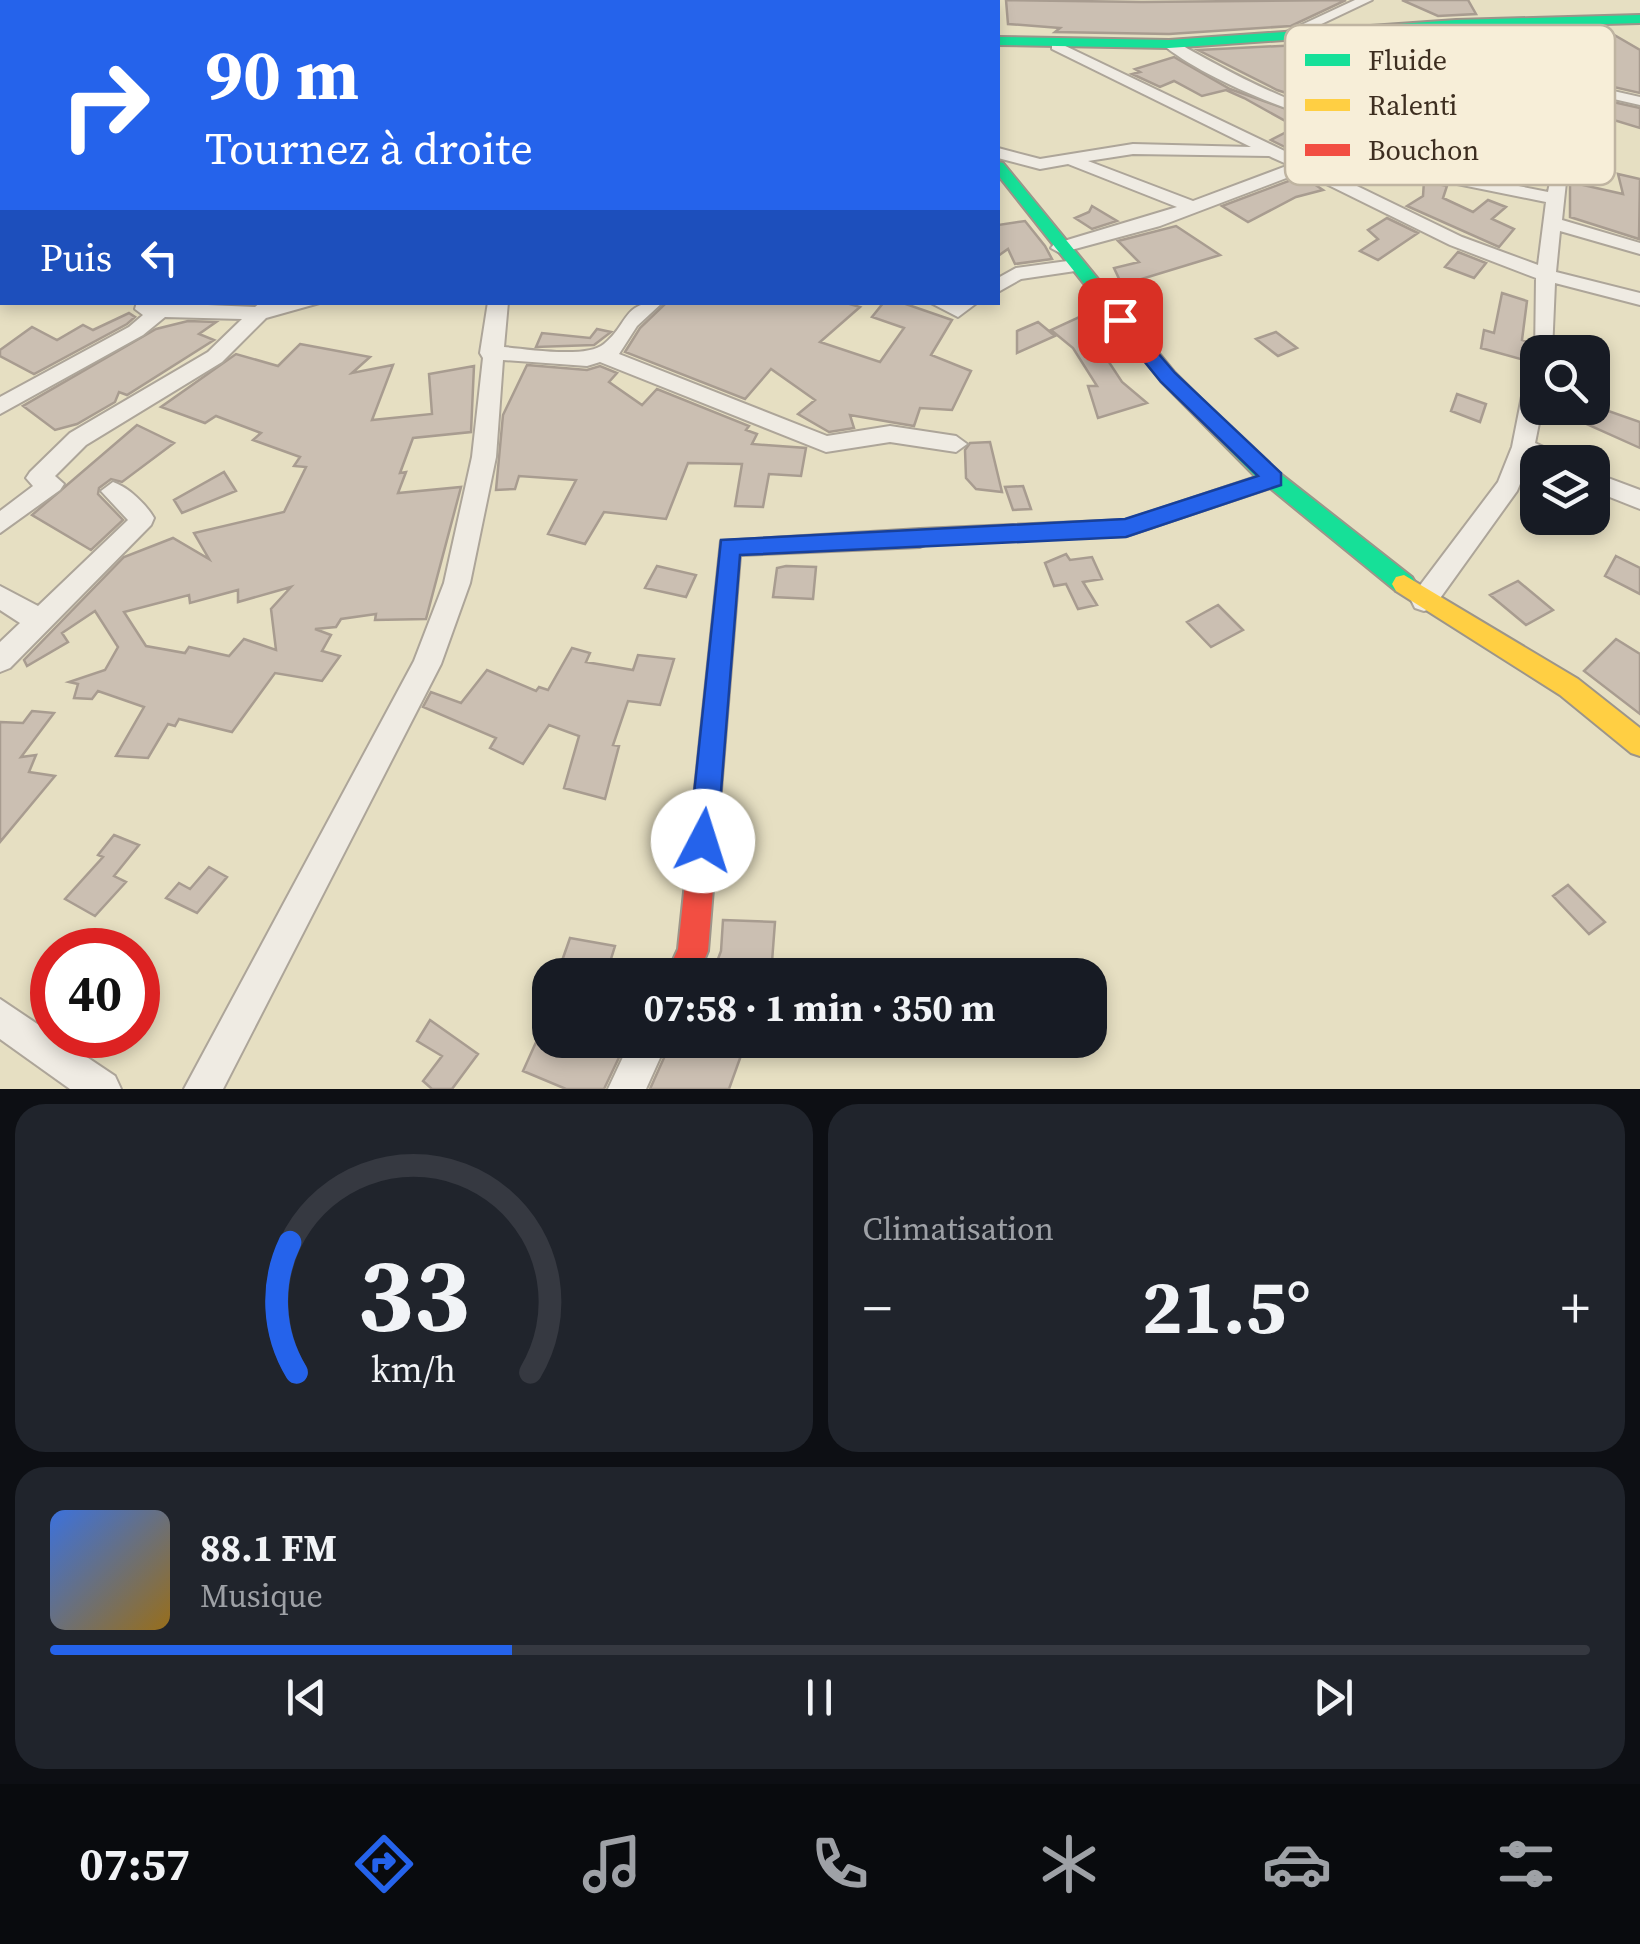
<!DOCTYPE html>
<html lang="fr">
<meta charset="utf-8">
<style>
:root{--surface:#171b24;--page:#20242c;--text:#f1f3f6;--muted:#9ea1a6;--line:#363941;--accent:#2563eb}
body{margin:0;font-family:"Source Serif 4",serif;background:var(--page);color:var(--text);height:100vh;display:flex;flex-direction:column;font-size:38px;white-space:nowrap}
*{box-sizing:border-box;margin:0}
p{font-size:32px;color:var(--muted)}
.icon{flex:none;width:55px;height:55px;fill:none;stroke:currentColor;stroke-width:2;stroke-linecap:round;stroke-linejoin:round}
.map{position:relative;height:1089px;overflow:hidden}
.side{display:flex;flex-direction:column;gap:15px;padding:15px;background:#0d0f14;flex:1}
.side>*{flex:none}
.guide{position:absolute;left:0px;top:0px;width:1000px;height:305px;box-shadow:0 5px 15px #0003;background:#2563eb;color:#fff;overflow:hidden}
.fabs{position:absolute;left:1520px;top:335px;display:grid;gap:20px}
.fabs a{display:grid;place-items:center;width:90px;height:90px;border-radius:20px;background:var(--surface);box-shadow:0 5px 15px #0003;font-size:50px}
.speed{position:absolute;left:30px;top:928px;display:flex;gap:20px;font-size:50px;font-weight:700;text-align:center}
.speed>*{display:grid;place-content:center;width:130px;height:130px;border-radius:50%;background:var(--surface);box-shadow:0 5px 15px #0003;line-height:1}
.speed .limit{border:15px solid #d22;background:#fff;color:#111}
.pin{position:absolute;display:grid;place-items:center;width:85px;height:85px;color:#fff;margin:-42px;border-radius:20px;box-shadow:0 5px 15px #0006}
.me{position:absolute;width:110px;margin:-55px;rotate:5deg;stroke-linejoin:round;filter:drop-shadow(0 0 8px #0008)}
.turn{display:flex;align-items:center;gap:35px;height:210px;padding:0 40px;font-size:45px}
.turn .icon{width:130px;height:130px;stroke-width:2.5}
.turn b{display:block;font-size:70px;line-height:85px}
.then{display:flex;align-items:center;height:95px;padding:0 40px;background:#0003;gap:20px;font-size:38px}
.big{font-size:75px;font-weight:700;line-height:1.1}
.side .card{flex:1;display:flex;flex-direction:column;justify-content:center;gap:15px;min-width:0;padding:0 35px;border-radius:30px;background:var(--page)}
.side .dial{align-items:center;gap:0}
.dial svg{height:260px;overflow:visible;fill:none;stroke:var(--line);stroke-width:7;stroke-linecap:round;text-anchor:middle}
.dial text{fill:var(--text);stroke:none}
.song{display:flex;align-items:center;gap:30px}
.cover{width:120px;height:120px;border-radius:15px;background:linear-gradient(135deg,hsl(220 70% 55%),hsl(40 70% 35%))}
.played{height:10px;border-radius:5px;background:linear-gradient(90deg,var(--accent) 30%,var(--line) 30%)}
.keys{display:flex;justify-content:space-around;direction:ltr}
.heat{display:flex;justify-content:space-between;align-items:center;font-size:55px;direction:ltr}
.side .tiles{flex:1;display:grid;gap:15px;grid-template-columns:1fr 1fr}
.card:last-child{grid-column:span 2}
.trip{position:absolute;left:532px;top:958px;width:575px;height:100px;border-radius:30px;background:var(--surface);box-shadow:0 5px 15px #0003;font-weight:700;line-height:100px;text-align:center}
.tabs{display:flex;height:160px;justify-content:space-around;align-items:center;background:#090b0e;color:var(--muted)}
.tabs .icon{width:70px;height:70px}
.tabs .current{color:var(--accent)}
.tabs b{font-size:45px;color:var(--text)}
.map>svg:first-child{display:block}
.farmland{fill:#e6dfc2;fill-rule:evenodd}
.green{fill:#d6d7b3}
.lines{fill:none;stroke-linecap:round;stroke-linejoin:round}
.river{stroke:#bcccc2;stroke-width:40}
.building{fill:#cbbfb2;stroke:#a89c90;stroke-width:2.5;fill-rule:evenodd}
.street-casing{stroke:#ada599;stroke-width:4}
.fast-casing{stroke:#9c958a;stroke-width:4}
.slow-casing{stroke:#9c958a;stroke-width:4}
.jam-casing{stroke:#9c958a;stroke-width:4}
.street{fill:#efebe3;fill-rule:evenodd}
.fast{fill:#16e098;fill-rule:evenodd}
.slow{fill:#ffcf43;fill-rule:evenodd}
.jam{fill:#f24e42;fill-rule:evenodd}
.route{fill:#2563eb;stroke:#184099;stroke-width:2.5}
.key{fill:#f7eed8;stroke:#bfb4a1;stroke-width:2.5}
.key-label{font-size:28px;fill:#3d2e20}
</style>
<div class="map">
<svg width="1640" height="1089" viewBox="0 0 1640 1089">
<rect width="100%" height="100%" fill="#e7e0d1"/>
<path class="farmland" d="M0 0H1640V1089H0ZM2 2H998V302H2ZM1538 352H1592V408H1538ZM1538 462H1592V518H1538ZM52 950H138V1035H52ZM550 975H1090V1040H550Z"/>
<path class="green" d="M76 0H434L69 2Z"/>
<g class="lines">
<path class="river" d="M445 2 450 0
M0 207 2 206"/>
</g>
<path class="building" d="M1006 0 1142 2 1346 0 1291 26 1169 34 1055 32 1060 28 1008 24Z
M1402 0H1468L1476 14 1438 16Z
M1604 29 1640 50V93L1583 80V49L1560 34 1536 32Z
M1300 45 1299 54 1406 82 1331 90 1352 102 1342 105 1350 109 1342 111 1277 90 1198 50Z
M1174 57 1230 89 1326 123 1319 126 1338 134 1295 152 1271 140 1296 127 1244 98 1226 90 1202 96 1174 81 1160 87 1132 74 1140 72 1135 69Z
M1586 96 1640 108V128L1604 117 1589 146 1576 142Z
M1618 174 1640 179 1639 239 1570 217V182L1623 194Z
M1302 176 1323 190 1296 197 1248 222 1222 206Z
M1424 181 1447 186 1443 198 1473 212 1488 200 1506 207 1492 219 1514 229 1499 247 1407 206 1423 196Z
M1092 206 1117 221 1092 229 1075 218 1089 212Z
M1387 218 1418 233 1378 260 1360 251 1378 239 1368 230Z
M1025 221 1045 246 1052 259 1015 264 1008 249 998 256V225Z
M1176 226 1220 255 1122 285 1114 268 1139 262 1118 241Z
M1458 252 1486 263 1474 278 1445 267Z
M1502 293 1527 301 1522 340 1530 343 1528 361 1481 348 1484 330 1494 333Z
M667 302H843L860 307 820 342 880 362 904 328 872 317 884 302H900L952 320 931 355 971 371 952 410 920 408 914 426 850 415 854 428 829 432 798 414 815 400 771 369 745 399 625 352 640 328Z
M129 313 135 317 127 324 34 374 0 356V350L32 327 57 340 83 325 93 330Z
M1088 313 1099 315 1117 338 1099 347 1122 382 1147 403 1098 418 1088 386H1097L1073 348 1051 330Z
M188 321 216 322 199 334 214 340 127 395 119 392 115 402 77 424 55 430 23 406 156 329Z
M1038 322 1055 336 1017 353V331Z
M597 329 611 332 594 345 536 347 542 333 590 338Z
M1276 332 1297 348 1278 356 1256 339Z
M300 344 370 357 352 373 393 365 372 420 432 414 429 374 474 366 471 432 413 438 400 473 406 472 398 493 461 487 426 619 375 620 376 614 341 619 336 627 315 629 331 635 322 651 340 656 322 681 275 673 232 732 179 719 175 726 168 724 148 758 116 756 144 707 98 691 92 699 74 698 78 684 69 682 105 670 118 647 95 611 62 633 68 642 27 666 24 660 124 557 173 538 209 559 194 533 284 512 306 467 294 466 300 457 253 440 261 433 216 416 205 423 161 407 236 354 278 366ZM291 587 271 609 276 650 244 639 229 656 189 647 185 653 146 646 124 612 189 595 190 603 238 590V602Z
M527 365 587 370 600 366 617 373 609 382 642 405 657 389 749 426 746 430 757 434 752 444 806 448 801 476 769 474 763 507 735 506 742 464 688 463 666 519 604 512 585 544 548 534 576 480 519 476 515 489 496 490 503 415Z
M1457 394 1486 404 1480 422 1451 411Z
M1551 408H1600L1640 422V448Z
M137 425 174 443 122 482 111 479 99 488 98 494 123 520 91 550 32 515Z
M990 442 1002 492 976 489 966 478 965 450 970 443Z
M224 472 236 491 182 513 174 500Z
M1023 486 1031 509 1013 510 1005 487Z
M1066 554 1070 560 1092 557 1102 579 1083 582 1097 605 1078 609 1066 584 1054 586 1045 563Z
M1616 556 1640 568V594L1605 576Z
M657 566 696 575 686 597 645 588Z
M786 566 816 567 813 599 773 597 777 568Z
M1518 581 1553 610 1526 625 1490 595Z
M1218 605 1243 630 1211 647 1187 622Z
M1616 639 1640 654V714L1584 671Z
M572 648 590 653 586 662 633 670 638 655 674 659 660 705 628 701 613 745 619 746 605 799 564 788 579 736 549 725 523 764 490 748 496 738 423 707 431 692 461 703 487 670 536 691 539 687 548 690Z
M32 711 54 713 21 757 36 755 29 772 55 776 0 842V722L23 723Z
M114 835 139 845 114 876 126 882 95 916 65 899 103 857 98 855Z
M209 867 227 877 197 913 166 898 179 883 190 889Z
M1568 885 1605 922 1589 934 1553 896Z
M723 920 775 922 771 975H712L721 951Z
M570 938 615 946 606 975H557Z
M430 1020 478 1054 452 1089H432L423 1081 442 1056 417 1041Z
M537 1040H600L623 1049 604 1089H566L523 1071Z
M672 1040H717L743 1050 729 1089H650Z"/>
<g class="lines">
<g class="street-casing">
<path id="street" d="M1355 0H1372L1294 37 1282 34Z
M1348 27 1375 37 1640 97V105L1583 92 1569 154 1562 220 1640 243V254L1560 231 1556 272 1640 293V305L1555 283 1552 352H1538L1535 357 1536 278 1450 245 1302 172 1160 226 1060 253 1051 248 1054 244 1177 207 1068 164 1040 169 998 158V148L1040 159 1133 144 1251 147 1052 49V43L1057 42 1295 156 1369 125C1317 128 1202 78 1162 44L1174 41C1221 67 1328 130 1382 116 1397 112 1414 95 1427 86L1434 58 1343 34V28ZM1447 61 1569 89 1548 192 1453 173 1458 169 1439 157 1465 159 1503 143V137C1488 135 1479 145 1465 148 1437 155 1405 141 1379 133L1439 91ZM1367 139 1407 152 1441 171 1398 162 1308 161ZM1133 154 1269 156 1289 165 1193 201 1088 161ZM1326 171 1398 172 1546 202 1538 265 1462 237Z
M1075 260 1082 262V270L1021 279 998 292V278L1016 268Z
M137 302 255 307 261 302H323L266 318 222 362 86 445 55 476 64 484 60 490 0 533V511L33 486 26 478 30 472 70 433 208 352 242 319 165 317 143 335 0 414V397L129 327 143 315 135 309Z
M488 302H508L504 347C527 349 587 359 604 344 630 323 621 302 663 302L637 326 619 354 827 436 890 426 956 436 967 444 956 452 890 442 826 452 600 362 587 366 503 360 496 457 470 583 441 664 223 1089H184L414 661 444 583 472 457 483 358 480 353Z
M929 302H978L958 317Z
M1538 364V408H1542L1535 443 1563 456 1567 462 1538 463 1530 460 1517 491 1433 608 1424 611 1415 608 1411 600 1415 592 1498 482 1512 447 1527 371Z
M1592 472 1640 490V509L1592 490Z
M113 482C128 487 146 504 154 518L151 525 10 668 0 672V642L20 623 0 610V586L38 606 128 520 101 491Z
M0 999 115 1076 121 1089H70L0 1039Z
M631 1040H668L646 1089H608Z"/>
</g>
<g class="fast-casing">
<path id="fast" d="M1640 15V23L1456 28 1169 48 998 45V37L1169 40 1456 20Z
M998 162 1003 163 1175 373 1259 457 1412 577 1416 584 1412 591H1396L1270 488 1126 536 912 544 909 538 912 532 920 529 1126 520 1256 477 1161 381 998 175Z"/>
</g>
<g class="slow-casing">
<path id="slow" d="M1404 575 1578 679 1640 728V756L1631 753 1560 695 1396 591 1392 584 1396 577Z"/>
</g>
<g class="jam-casing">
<path id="jam" d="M598 0H623L625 2H600Z
M920 529 928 532 931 538 928 544 920 547 740 555 708 951 698 975H666L678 949 721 541Z"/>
</g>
<use href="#street" class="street"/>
<use href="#fast" class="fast"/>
<use href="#slow" class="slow"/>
<use href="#jam" class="jam"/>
</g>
<path class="route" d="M1114 316H1126L1175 373 1281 473V485L1126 537 740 555 717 841 713 851 703 855 693 851 689 841 721 540 1125 519 1258 476 1161 382 1114 324Z"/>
<rect x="1285" y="25" width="330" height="160" rx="15" class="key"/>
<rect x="1305" y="54" width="45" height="12" fill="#16e098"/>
<rect x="1305" y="99" width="45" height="12" fill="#ffcf43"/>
<rect x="1305" y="144" width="45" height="12" fill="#f24e42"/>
<g class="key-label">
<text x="1368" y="70">Fluide</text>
<text x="1368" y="115">Ralenti</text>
<text x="1368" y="160">Bouchon</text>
</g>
</svg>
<div class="fabs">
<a><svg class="icon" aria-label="search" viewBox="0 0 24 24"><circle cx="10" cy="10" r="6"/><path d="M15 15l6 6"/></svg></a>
<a><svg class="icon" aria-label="layers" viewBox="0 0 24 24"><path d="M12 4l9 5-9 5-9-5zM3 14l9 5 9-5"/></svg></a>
</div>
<div class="speed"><div class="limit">40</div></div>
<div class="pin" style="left:1120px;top:320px;background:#d93025"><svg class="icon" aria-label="arrive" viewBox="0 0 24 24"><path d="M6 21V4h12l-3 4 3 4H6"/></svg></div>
<svg class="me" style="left:703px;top:841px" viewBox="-20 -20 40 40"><circle r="19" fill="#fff"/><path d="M0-13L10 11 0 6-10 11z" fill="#2563eb"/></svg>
<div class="trip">07:58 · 1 min · 350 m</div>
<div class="guide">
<div class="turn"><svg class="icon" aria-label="right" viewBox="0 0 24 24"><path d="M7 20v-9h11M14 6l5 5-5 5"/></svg><div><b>90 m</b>Tournez à droite</div></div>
<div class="then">Puis<svg class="icon" aria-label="left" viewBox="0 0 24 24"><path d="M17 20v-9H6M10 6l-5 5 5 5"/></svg></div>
</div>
</div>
<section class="side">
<div class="tiles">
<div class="card dial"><svg viewBox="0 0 100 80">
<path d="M14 69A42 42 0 1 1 86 69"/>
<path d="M14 69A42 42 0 0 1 12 29" stroke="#2563eb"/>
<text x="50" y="56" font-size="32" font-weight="700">33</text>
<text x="50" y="72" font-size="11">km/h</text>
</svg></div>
<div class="card"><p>Climatisation</p>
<div class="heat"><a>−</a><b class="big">21.5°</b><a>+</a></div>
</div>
<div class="card">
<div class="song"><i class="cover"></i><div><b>88.1 FM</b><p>Musique</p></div></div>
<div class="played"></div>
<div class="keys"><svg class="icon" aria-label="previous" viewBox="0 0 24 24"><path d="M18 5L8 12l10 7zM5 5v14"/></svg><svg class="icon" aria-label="pause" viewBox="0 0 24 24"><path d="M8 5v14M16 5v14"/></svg><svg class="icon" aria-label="next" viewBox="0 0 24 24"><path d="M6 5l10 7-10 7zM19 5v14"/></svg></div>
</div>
</div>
</section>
<nav class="tabs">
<b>07:57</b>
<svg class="icon current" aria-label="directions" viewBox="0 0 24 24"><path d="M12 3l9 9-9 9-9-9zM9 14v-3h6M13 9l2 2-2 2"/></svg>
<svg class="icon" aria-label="music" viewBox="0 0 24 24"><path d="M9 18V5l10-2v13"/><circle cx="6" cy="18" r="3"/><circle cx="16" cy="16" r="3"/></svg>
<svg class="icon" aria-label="phone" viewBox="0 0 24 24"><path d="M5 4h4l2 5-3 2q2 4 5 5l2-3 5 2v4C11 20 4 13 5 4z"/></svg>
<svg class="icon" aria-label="climate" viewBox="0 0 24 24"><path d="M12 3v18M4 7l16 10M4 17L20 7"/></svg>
<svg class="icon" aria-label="car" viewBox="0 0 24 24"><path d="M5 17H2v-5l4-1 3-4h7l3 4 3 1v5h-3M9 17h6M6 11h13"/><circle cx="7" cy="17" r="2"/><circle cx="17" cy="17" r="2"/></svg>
<svg class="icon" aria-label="filters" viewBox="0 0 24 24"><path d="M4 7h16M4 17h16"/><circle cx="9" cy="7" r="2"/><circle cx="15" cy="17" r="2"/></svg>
</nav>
